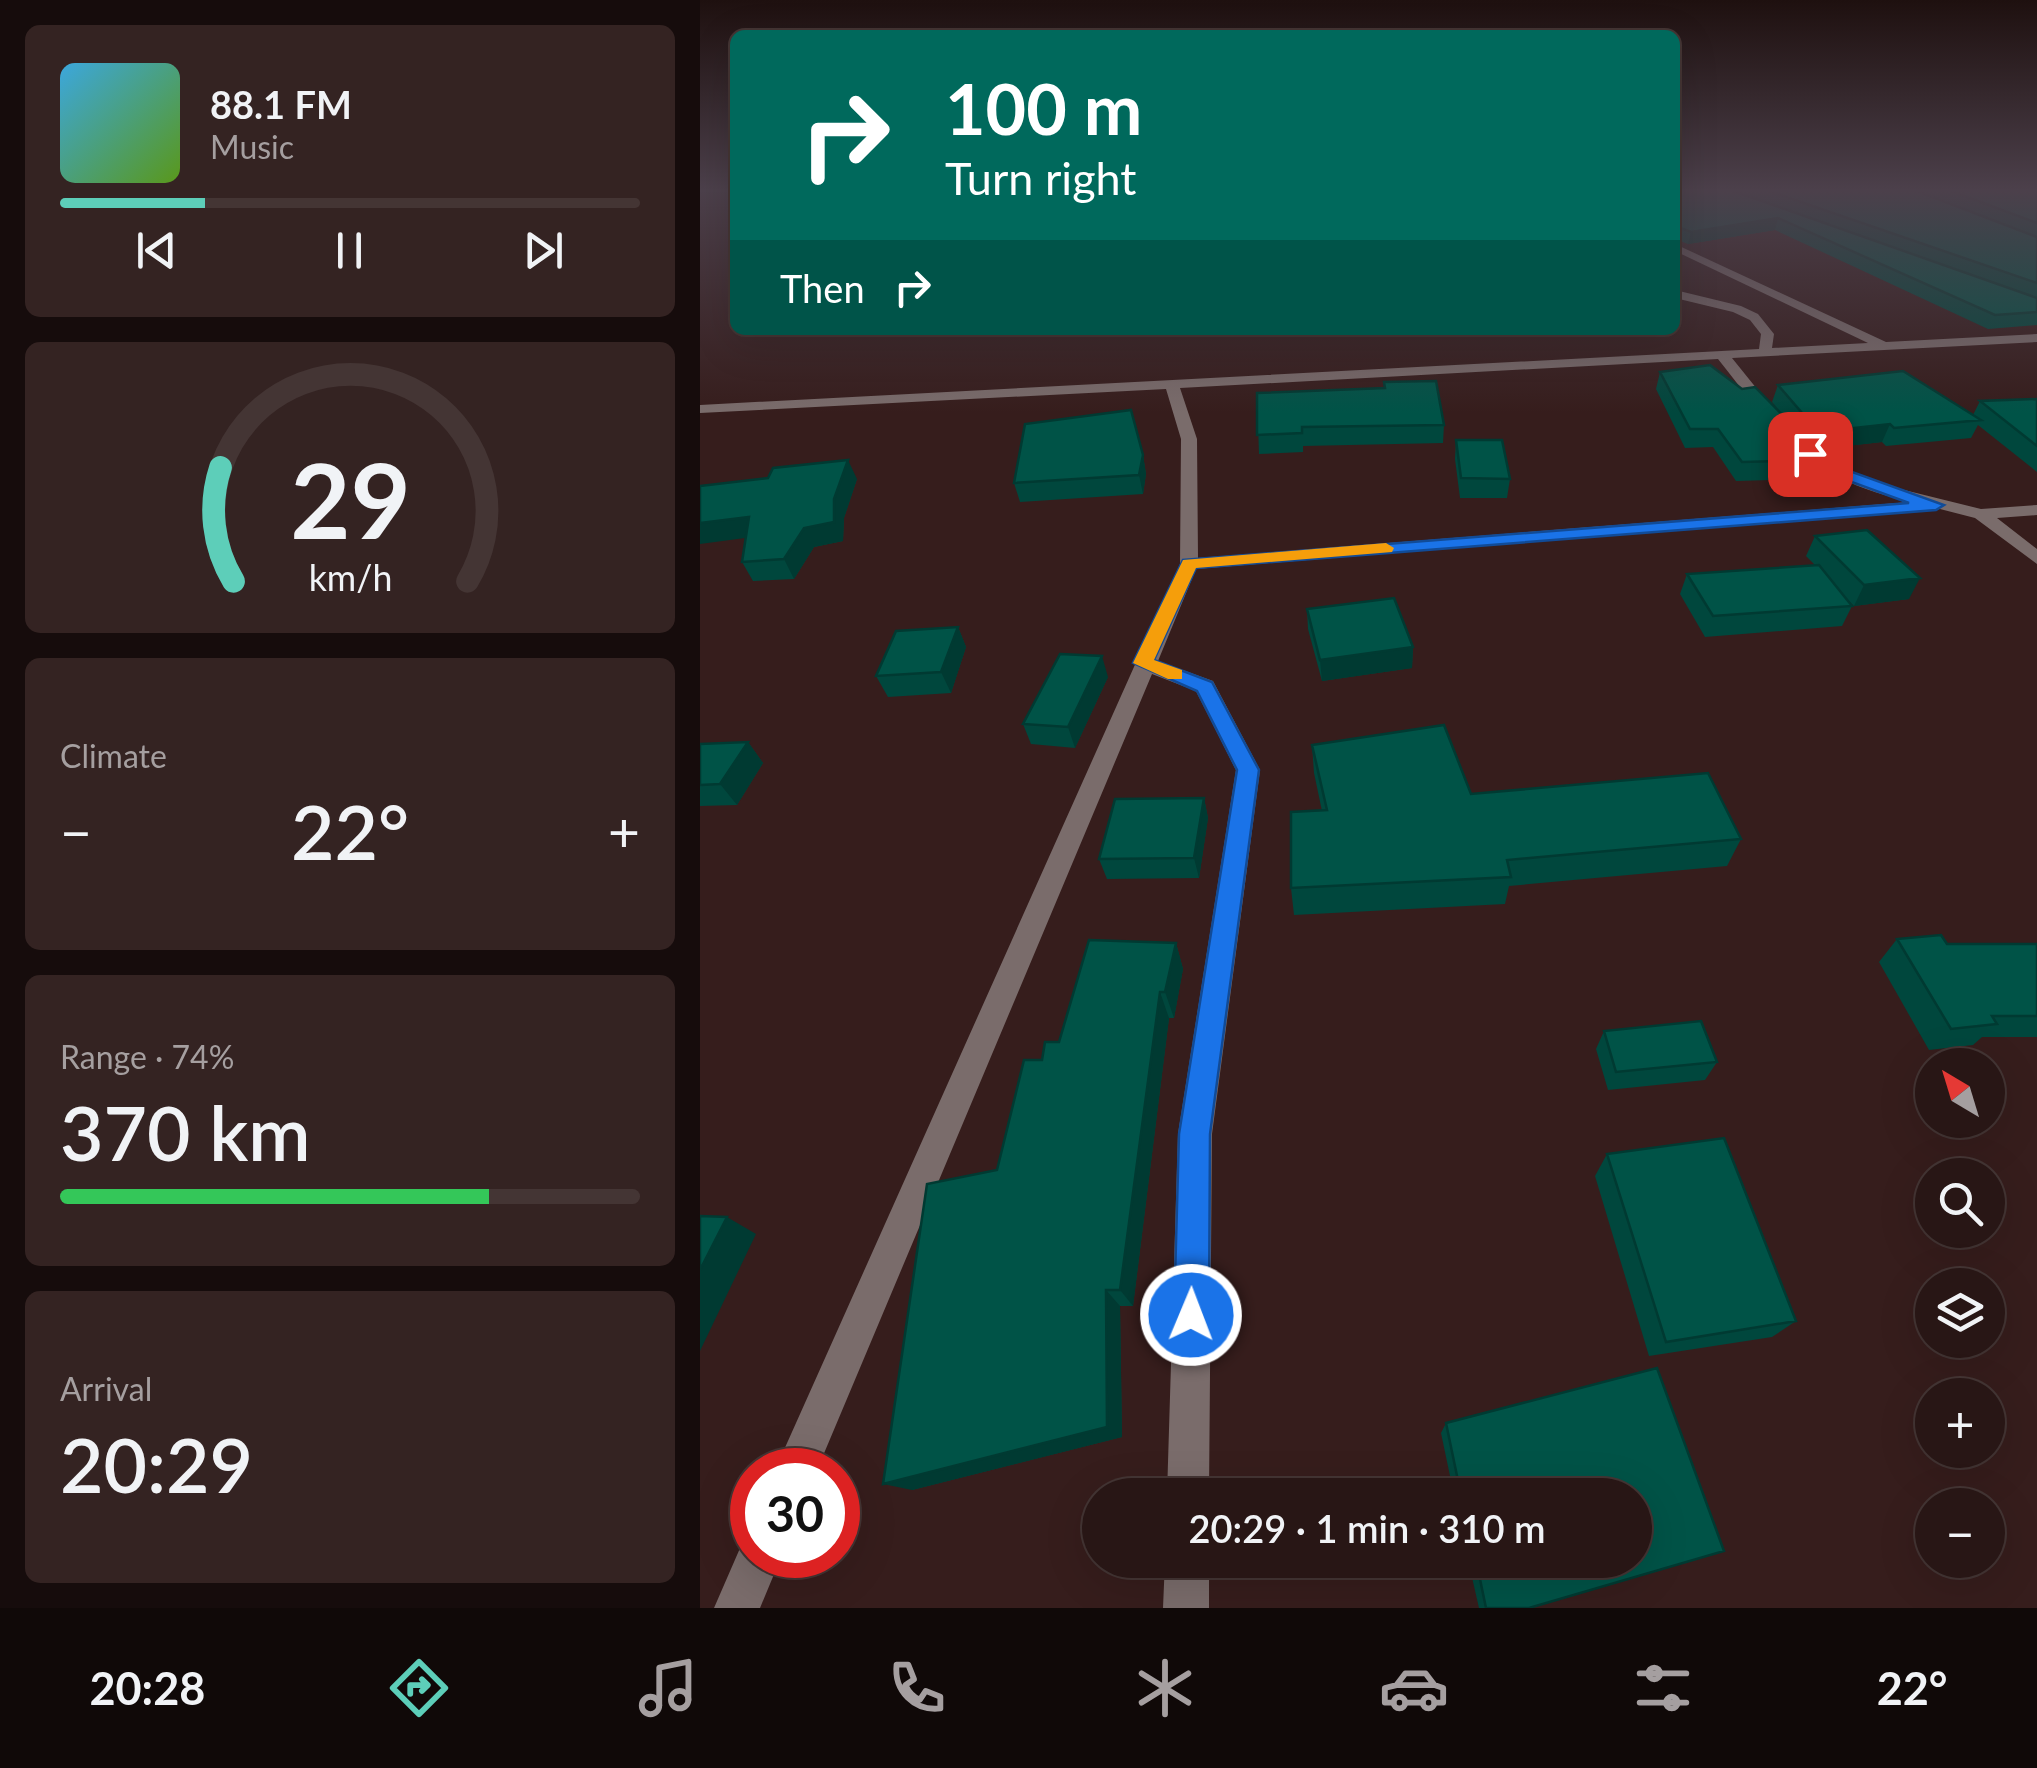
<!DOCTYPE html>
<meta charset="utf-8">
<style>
:root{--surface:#281615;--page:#342322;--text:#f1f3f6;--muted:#a59fa0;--line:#443534;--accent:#5dceb9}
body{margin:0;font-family:Lato,sans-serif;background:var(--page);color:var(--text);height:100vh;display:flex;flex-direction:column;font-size:38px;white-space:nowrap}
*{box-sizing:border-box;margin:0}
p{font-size:32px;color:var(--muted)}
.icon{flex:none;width:55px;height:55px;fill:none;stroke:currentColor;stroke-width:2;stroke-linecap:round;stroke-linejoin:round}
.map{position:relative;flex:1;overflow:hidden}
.details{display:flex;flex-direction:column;gap:25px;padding:25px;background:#160c0c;width:700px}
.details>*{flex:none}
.top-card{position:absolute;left:30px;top:30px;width:950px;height:305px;border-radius:15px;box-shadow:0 10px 40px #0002,0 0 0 2px var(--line);background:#00695c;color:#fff;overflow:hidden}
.needle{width:65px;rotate:322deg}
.buttons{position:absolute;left:1215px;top:1048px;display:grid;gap:20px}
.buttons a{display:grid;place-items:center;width:90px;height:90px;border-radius:50%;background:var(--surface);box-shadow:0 10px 40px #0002,0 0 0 2px var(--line);font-size:50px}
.speed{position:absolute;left:30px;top:1448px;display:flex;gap:20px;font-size:50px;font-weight:700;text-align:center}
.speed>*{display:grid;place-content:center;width:130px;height:130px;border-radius:50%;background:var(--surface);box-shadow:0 10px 40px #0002,0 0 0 2px var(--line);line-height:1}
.speed .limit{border:15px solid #d22;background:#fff;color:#111}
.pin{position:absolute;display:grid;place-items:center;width:85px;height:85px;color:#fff;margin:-42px;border-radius:20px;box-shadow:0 5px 15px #0006}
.me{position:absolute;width:110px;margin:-55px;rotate:1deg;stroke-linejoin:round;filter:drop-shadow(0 0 8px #0008)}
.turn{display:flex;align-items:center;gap:35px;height:210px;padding:0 50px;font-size:45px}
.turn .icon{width:130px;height:130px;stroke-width:2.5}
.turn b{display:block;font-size:70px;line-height:85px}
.then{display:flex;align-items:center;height:95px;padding:0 50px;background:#0003;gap:20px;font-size:38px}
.big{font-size:75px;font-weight:600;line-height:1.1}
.details .tile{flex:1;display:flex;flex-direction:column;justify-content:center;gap:15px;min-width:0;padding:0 35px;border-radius:15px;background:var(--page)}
.details .dial{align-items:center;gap:0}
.dial svg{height:260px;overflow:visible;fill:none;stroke:var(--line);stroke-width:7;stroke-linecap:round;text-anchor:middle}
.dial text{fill:var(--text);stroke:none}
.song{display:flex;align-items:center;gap:30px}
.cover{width:120px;height:120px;border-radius:15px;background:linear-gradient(135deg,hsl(200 70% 55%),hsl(90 70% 35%))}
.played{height:10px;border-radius:5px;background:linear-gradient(90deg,var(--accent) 25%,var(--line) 25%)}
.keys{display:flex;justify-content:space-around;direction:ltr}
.heat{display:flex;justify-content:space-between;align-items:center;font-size:55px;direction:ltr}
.charge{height:15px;border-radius:8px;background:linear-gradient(90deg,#34c759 74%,var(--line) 0)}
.trip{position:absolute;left:382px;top:1478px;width:570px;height:100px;border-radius:50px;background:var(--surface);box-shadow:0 10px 40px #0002,0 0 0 2px var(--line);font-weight:600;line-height:100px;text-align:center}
.tabs{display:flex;height:160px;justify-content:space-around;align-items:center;background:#100908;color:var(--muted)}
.tabs .icon{width:70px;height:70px}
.tabs .selected{color:var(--accent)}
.tabs b{font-size:45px;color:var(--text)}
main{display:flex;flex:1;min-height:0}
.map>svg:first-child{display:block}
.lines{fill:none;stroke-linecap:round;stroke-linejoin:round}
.minor{fill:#7a6c6b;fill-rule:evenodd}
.wall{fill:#00473d}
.shaded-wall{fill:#003a32}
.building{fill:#005347;stroke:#003a32;stroke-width:2.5}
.route{fill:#1a73e8;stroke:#114b97;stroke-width:2.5}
.slow{fill:#f59e0b}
</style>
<main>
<section class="details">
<div class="tile">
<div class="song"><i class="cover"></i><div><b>88.1 FM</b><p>Music</p></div></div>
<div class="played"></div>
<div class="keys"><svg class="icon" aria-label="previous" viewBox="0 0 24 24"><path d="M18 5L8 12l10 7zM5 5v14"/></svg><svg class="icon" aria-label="pause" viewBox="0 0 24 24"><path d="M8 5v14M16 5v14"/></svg><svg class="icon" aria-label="next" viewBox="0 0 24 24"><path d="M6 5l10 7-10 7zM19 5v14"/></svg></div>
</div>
<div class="tile dial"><svg viewBox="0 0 100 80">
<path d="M14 69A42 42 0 1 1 86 69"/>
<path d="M14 69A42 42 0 0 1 10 34" stroke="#5dceb9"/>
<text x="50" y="56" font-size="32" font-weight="700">29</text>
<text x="50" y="72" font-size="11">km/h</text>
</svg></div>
<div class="tile"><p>Climate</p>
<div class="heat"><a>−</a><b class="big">22°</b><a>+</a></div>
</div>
<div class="tile"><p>Range · 74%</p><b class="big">370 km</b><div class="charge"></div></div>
<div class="tile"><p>Arrival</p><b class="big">20:29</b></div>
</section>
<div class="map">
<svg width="1337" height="1608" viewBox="0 0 1337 1608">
<rect width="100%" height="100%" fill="#361d1c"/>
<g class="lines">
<path class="minor" d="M975 244 1186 342 1337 334V342L1032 358 1094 435 1139 467 1188 486 1281 509 1337 505V515L1297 518 1337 549V564L1275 518 1240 509 496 569 458 661 513 681 560 770 512 1134 509 1495H467L478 1134 536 770 496 691 452 674 117 1470H75L480 564 481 439 466 389 0 413V405L1059 349 1061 334 1050 320 1033 312 975 298V290L1041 306 1058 314 1074 334 1072 348 1168 343 975 251ZM1018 359C1082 440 1104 476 1210 502L498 558 497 439 480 388Z
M52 1536V1555H82L60 1608H14L44 1539Z
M465 1560H509V1608H463Z"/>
</g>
<path class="wall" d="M975 188H1025L1337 298V325L1288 329 1075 230 988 244 975 239Z
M1026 188H1209L1337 237V298Z
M1209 188H1337V237Z
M960 372 1042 389 1085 418 1072 402 1078 385 1273 415 1280 401 1337 399V472L1278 425 1271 438 1186 446 1182 442 1120 449 1100 434 1096 445 1110 460 1103 479 1036 481 1013 447 985 448 956 389Z
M557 393 744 425 743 443 603 446V452L559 454Z
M756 440 810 479 807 498H760L755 459Z
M443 455 446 474 443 494 320 502 314 483Z
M157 479 144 518 143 541 114 547 94 579 53 581 42 562Z
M1115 536 1209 599 1154 606 1144 596 1152 606 1142 626 1005 637 980 594 987 574 1115 565 1106 556Z
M607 609 713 647 712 668 622 681 608 629Z
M258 627 266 647 251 693 188 697 176 676Z
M408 677 375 748 331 744 323 724Z
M48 742 63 763 37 805 0 806V744Z
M612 745 771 794 1041 839 1027 866 809 886 805 904 594 915 591 888 622 811 614 773Z
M504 798 508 818 499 878 407 879 399 859Z
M1197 939 1247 944H1337V1037H1282L1273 1045 1229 1050 1179 962Z
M476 943 483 969 474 1018H469L433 1306H420L422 1437 212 1490 342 1060 359 1042Z
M904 1031 1017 1062 1005 1080 908 1090 896 1049Z
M907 1154 1096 1321 1072 1337 949 1356 895 1176Z
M957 1368 1024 1551 829 1608H779L768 1560H935V1495H754L741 1433 746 1423Z"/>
<path class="shaded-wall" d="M1078 218 1075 230 988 244 991 232Z
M1190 424 1182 442 1120 449 1127 431Z
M1100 433 1093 452 1085 435Z
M443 455 446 474 443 494 439 475Z
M148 460 157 479 144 518 143 541 114 547 94 579 84 559Z
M49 517 60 536 0 544V523Z
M1220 578 1209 599 1154 606 1164 585Z
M258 627 266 647 251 693 241 672Z
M713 647 712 668 622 681 620 660Z
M402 656 408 677 375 748 368 727Z
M48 742 63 763 37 805 20 784Z
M504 798 508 818 499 878 494 858Z
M476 943 483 969 474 1018 465 992Z
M460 992 469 1018 433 1306 420 1290Z
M27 1217 56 1234 0 1351V1270Z
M406 1290 420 1306 422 1437 212 1490 183 1484Z"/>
<path class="building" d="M975 188H1025L1337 298V312L1295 315 1078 218 991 232 975 226Z
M1060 188H1209L1337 237V283Z
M1243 188H1337V223Z
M1010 365 1042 389 1055 387 1100 433 1085 435 1110 460 1042 462 1018 429H990L960 372Z
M1203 371 1281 420 1194 428 1190 424 1127 431 1103 414 1078 385Z
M736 381 744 425 602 427V433L557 435V393L685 388 684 382Z
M1337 399V446L1280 401Z
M431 410 443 455 439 475 314 483 325 424Z
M756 440H802L810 479 761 478Z
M148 460 134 499V522L104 528 84 559 42 562 49 517 0 523V486L68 478 73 468Z
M1167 530 1220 578 1164 585 1115 536Z
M1119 565 1152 606 1013 616 987 574Z
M694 598 713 647 620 660 607 609Z
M258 627 241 672 176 676 196 631Z
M360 654 402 656 368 727 323 724Z
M744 725 771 794 1008 773 1041 839 807 860 811 877 591 888V812L627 810 612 745Z
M48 742 20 784 0 785V744Z
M504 798 494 858 399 859 415 799Z
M1241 935 1247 944H1337V1016H1292L1297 1024 1251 1029 1197 939Z
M389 940 476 943 465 992H460L420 1290H406L407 1427 183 1484 227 1184 297 1170 324 1060H342L345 1042H359Z
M1001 1021 1017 1062 916 1072 904 1031Z
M1024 1138 1096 1321 966 1342 907 1154Z
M0 1216 27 1217 0 1270Z
M957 1368 1024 1551 829 1608H786L776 1560H935V1495H761L746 1423Z"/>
<linearGradient id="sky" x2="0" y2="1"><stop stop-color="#1e100f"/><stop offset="0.46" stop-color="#4c404b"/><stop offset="1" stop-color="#4c404b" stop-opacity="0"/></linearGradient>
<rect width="1337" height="413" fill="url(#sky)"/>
<path class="route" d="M1105 451H1115L1138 467 1244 505 1236 510 496 568 454 660 512 682 559 770 510 1134 509 1315 504 1327 491 1332 479 1327 474 1315 479 1134 537 770 497 691 433 663 483 560 1209 503 1127 473 1105 457Z"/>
<path class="slow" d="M686 543 694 548 692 552 496 568 454 660 482 670V679H468L433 663 483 560Z"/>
</svg>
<div class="buttons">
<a><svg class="needle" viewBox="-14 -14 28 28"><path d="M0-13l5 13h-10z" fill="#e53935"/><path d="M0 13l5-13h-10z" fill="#a59fa0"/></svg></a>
<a><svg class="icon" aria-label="search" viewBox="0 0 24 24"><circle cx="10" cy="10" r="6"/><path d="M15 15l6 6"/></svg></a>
<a><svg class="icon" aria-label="layers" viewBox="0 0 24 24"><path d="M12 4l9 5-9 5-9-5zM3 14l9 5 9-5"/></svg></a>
<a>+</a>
<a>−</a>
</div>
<div class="speed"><div class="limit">30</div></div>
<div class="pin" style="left:1110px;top:454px;background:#d93025"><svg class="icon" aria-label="arrive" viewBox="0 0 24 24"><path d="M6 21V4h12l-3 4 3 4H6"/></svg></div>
<svg class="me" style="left:491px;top:1315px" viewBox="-20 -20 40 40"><circle r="17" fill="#1a73e8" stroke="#fff" stroke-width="3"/><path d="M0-11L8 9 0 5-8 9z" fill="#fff"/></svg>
<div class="trip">20:29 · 1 min · 310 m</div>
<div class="top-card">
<div class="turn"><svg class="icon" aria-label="right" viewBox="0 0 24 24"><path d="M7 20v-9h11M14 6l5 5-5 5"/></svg><div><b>100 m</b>Turn right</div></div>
<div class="then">Then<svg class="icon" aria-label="right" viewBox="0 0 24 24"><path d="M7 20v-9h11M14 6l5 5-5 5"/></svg></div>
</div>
</div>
</main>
<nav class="tabs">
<b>20:28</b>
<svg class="icon selected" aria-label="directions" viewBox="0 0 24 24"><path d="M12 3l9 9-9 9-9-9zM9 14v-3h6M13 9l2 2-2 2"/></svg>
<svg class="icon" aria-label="music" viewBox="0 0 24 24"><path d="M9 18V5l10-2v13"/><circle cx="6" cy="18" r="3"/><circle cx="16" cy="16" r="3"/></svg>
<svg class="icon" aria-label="phone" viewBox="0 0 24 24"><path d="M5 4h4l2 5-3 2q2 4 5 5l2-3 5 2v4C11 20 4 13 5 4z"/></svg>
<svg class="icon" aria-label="climate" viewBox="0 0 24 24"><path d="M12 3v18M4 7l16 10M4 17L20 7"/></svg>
<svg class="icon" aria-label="car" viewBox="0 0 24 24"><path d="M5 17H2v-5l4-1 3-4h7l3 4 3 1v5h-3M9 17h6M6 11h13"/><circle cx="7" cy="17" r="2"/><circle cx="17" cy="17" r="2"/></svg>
<svg class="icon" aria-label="filters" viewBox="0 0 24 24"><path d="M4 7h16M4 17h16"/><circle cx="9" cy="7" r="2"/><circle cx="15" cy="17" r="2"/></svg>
<b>22°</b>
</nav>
